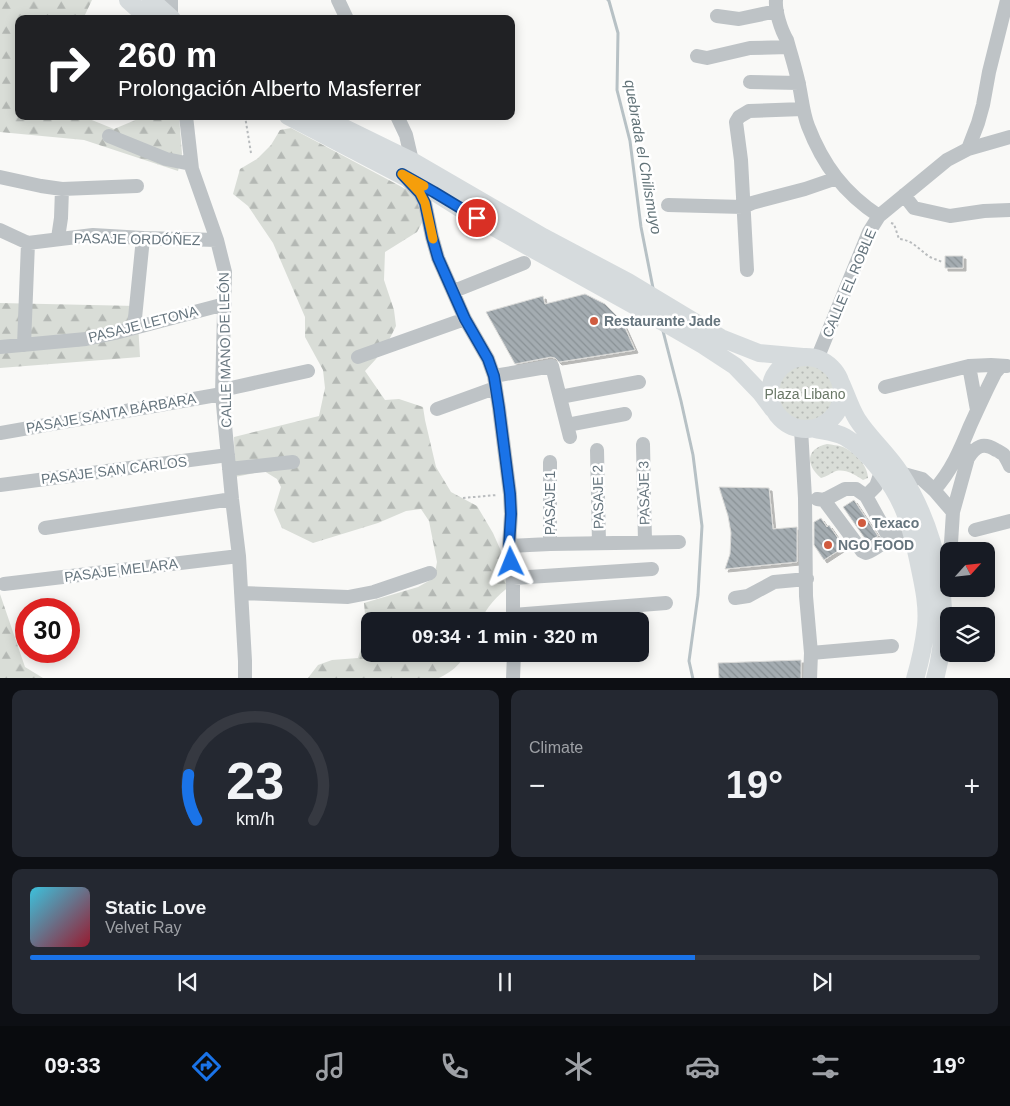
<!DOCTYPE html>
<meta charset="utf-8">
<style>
:root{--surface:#171b24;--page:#242831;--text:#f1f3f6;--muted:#9ea1a6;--line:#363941;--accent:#1a73e8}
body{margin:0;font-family:Helvetica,sans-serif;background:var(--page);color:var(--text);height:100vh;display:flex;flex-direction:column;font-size:19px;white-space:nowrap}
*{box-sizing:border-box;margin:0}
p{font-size:16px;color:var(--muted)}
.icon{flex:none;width:28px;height:28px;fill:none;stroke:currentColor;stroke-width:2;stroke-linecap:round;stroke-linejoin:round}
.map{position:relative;height:678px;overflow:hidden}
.sheet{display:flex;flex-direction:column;gap:12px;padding:12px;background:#0d0f14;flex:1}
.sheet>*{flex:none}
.banner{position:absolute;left:15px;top:15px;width:500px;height:105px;border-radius:10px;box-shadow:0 2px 12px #0003;background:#202124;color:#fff;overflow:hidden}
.needle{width:32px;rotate:63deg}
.buttons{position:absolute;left:940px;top:542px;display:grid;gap:10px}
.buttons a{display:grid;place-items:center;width:55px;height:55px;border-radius:10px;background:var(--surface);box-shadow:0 2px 12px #0003;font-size:25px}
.speed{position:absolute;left:15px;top:598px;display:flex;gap:10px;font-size:25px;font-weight:700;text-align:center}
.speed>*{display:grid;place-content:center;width:65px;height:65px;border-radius:50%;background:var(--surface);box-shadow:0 2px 12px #0003;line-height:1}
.speed .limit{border:8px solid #d22;background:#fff;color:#111}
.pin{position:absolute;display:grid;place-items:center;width:42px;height:42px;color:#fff;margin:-21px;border:2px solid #fff;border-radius:50%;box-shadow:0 1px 5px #0007}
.me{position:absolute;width:55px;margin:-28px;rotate:358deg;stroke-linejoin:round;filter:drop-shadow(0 0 4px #0008)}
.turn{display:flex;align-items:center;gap:18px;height:105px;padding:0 20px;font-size:22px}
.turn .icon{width:65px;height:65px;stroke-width:2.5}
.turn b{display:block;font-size:35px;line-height:42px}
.big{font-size:38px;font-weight:800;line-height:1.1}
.sheet .tile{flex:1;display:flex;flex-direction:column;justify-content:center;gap:8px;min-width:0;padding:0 18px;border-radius:10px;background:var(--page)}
.sheet .dial{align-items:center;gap:0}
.dial svg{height:130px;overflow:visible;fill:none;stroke:var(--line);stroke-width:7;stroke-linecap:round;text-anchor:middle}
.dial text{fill:var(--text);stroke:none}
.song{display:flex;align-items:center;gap:15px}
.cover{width:60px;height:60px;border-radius:8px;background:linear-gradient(135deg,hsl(190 70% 55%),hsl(350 70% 35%))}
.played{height:5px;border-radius:2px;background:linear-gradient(90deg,var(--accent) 70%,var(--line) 70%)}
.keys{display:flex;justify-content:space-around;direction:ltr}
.heat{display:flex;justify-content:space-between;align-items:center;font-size:28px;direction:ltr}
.sheet .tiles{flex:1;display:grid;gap:12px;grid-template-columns:1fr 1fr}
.tile:last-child{grid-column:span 2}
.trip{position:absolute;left:361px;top:612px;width:288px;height:50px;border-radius:10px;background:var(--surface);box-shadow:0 2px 12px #0003;font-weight:800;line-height:50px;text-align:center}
.tab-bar{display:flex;height:80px;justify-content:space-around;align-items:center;background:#090b0e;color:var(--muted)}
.tab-bar .icon{width:35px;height:35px}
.tab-bar .active{color:var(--accent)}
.tab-bar b{font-size:22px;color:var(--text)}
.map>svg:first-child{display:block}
.grass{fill:url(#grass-dots)}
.forest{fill:url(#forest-firs)}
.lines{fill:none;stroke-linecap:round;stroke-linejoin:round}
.stream{stroke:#b7c1c5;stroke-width:3}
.building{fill:url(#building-back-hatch);stroke:#dbdbd9;filter:url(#shadow)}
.path{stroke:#b9bcbe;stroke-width:2;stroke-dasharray:2.5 2.5;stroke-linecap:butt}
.minor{stroke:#bec3c6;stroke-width:14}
.major{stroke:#d6dbdd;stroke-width:18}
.route-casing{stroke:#114b97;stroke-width:12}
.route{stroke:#1a73e8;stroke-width:9}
.slow{stroke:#f59e0b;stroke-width:9}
.poi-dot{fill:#d05c40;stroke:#fff;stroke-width:2}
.labels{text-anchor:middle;stroke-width:5;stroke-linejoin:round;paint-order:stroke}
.street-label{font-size:14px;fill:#66757e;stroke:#fff}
.poi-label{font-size:14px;font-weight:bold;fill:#66757e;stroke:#fff;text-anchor:start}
.park-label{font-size:14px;fill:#697766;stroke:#fff}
.water-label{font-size:15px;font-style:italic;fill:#627378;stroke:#fff}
</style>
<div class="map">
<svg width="1010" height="679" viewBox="0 0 1010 679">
<defs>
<pattern id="grass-dots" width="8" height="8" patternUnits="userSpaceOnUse" patternTransform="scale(1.25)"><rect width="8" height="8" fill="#d9ddd7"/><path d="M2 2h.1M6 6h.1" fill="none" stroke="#b4b8b4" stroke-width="1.8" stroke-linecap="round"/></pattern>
<pattern id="forest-firs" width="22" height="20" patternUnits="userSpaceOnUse" patternTransform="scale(1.25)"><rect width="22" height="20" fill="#d9ddd7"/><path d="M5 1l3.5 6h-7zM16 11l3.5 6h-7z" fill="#b4b8b4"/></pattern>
<pattern id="building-back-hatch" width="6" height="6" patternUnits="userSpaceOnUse" patternTransform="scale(1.25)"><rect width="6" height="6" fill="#a4acb1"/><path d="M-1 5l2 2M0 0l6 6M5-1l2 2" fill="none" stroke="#899195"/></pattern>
<filter id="shadow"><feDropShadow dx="3" dy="3" stdDeviation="0" flood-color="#0004"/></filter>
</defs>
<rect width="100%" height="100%" fill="#f9f9f7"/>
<path class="grass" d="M776 394a29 29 0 1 1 58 0a29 29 0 1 1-58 0Z
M827 444C832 445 838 445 843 447 854 452 868 465 868 478L863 480C855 475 846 469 836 471 831 473 826 477 821 478 806 465 805 449 827 444Z"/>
<path class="forest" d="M0 0H92L83 19H19V116H82L114 129 145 116H179L182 154 178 171 84 140 0 132Z
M291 128 415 194 423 221 417 232 385 252 384 280 394 310 396 326 390 338 376 359 365 371 385 400 399 399 423 407 425 420 436 467 451 492 477 506 493 533 508 567 510 586C497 596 487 606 481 621H370V654H466C460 665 451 672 439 678H308L318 665 332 660 358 658 363 642 366 626 364 603 418 587 434 578 437 562 429 521 421 509 406 511 378 523 313 543 282 528 274 510 281 487 277 479 264 471 235 477 234 437 319 416 325 388 323 370 305 337V317L273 243 248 206 233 194 240 169 257 159 271 145 280 130Z
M0 303 137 306 140 357 0 368Z
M0 594 25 667 43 678H0Z"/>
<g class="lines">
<path class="stream" d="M608 0 609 1 618 33 617 90 630 141 641 227 653 288
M663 331 681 401 693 455 702 526 698 595 689 661 693 679"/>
</g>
<path class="building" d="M945 256H963V268H945Z
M585 294 605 304 622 321 635 350 559 362 555 358 551 357 515 364 486 312 543 296 545 304Z
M719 487 769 488 773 529 797 527V562L725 569 730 554 731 533 728 516Z
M854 500 878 536 868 543 843 507Z
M821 518 827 527 829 525 844 547 824 560 814 545V522Z
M801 660V679H719L718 663Z"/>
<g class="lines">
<path class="path" d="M245 116 251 153
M891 223 894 224 899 239C913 240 919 250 930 257 934 259 938 260 942 262
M463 498 497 495"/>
<path class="minor" d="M338 0 347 19
M776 0C775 11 781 30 787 40 791 55 796 70 799 85 802 99 803 113 808 126 823 165 844 193 879 216
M717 16 739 19 777 11
M171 18V0
M697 56 707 58 750 48 789 47
M750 82 799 83
M186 116 192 169 217 240 225 272 222 394 232 499 239 556 245 661V679
M397 116 406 135 412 161
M109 136 166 159 191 164
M968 149 978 123 983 105 989 72 1007 0
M0 177 41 186 62 189 137 186
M408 181 420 193 425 203 432 237 438 258 465 319 488 359 494 376 499 408 510 494 511 514 509 546 513 578V621
M904 195 914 208 950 216 984 211 1010 210
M668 205 743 207 752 203 805 189 837 178
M0 230 28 243 93 235 143 238 217 240
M58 238 61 218 62 189
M747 270 741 160 736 122 739 117 749 111 803 109
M454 291 524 263
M134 328 143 238
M24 345 28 243
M0 347 86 339 115 333 225 304
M358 357 465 319
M817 359 869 232 879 216 947 160 968 149 1010 137
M969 366 977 410
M494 376 552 366 570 437
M885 387 969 366 991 365 1007 366
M222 390 308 371
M560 397 639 382
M437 409 495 388
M567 425 625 414
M801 429 805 498 806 596 811 653 810 679
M0 433 222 394
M643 444 645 542
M597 450 599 543
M968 458C976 446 983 442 996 450 997 450 1003 454 1003 454 1006 457 1008 462 1010 466
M229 469 293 462
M900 473 922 479 934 490C951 472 961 448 970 426 977 411 983 397 990 383L995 373 1001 366
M0 485 228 455
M934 490 953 512
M866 496 876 486 881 472
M817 499 824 500 845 489H856L866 496 886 532 889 535 892 536
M824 500 862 551 866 553C883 547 893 528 913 537
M45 528 232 499
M975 530 1010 521
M550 544V462
M509 546 550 544 679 542
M949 551 951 543 953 512 968 458 963 443
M513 578 652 569
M4 584 239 556
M241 593 348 597 374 592 430 573
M735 598 748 596 774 582 807 579
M513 615 666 603
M811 653 892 646
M513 679 514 654"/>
<path class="major" d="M128 0 149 19
M151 0 172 19
M288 116 434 192 461 209 637 307 703 345 735 366 761 393 773 409
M320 116 412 161 543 237 628 282 721 338 759 353 803 357
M770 393a36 36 0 1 1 72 0a36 36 0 1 1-72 0Z
M838 377C845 390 849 406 857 419 869 438 887 453 900 473 938 532 954 610 935 679
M815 429C824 431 836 432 845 437 868 450 894 485 904 510 912 529 916 549 920 569 924 588 928 607 926 626 924 644 920 662 915 679"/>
</g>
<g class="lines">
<g class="route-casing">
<path id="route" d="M477 218 434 192 402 174 420 193 425 203 432 237 438 258 465 319 488 359 494 376 499 408 510 494 511 514 509 546 511 562"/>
</g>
<use href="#route" class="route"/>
<path class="slow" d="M424 186 402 174 420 193 425 203 433 239"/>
</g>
<g class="poi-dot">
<circle cx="594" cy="321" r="5"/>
<circle cx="862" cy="523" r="5"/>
<circle cx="828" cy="545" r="5"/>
</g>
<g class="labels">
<g class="street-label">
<text transform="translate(137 239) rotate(1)" y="5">PASAJE ORDÓÑEZ</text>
<text transform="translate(849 283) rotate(-67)" y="5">CALLE EL ROBLE</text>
<text transform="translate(143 324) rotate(-14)" y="5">PASAJE LETONA</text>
<text transform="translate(225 350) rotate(-91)" y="5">CALLE MANO DE LEÓN</text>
<text transform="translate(111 413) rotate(-10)" y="5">PASAJE SANTA BÁRBARA</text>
<text transform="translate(114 470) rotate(-7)" y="5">PASAJE SAN CARLOS</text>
<text transform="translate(644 493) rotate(-91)" y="5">PASAJE 3</text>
<text transform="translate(598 497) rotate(-91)" y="5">PASAJE 2</text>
<text transform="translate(550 503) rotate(-90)" y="5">PASAJE 1</text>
<text transform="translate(121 570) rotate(-7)" y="5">PASAJE MELARA</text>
</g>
<g class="poi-label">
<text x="604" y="326">Restaurante Jade</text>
<text x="872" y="528">Texaco</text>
<text x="838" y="550">NGO FOOD</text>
</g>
<g class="park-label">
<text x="805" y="399">Plaza Libano</text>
</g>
<g class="water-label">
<text transform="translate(643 157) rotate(80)" y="5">quebrada el Chilismuyo</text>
</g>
</g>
</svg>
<div class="buttons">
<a><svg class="needle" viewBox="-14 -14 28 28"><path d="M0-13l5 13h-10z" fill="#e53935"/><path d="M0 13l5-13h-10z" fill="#9ea1a6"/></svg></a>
<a><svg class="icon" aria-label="layers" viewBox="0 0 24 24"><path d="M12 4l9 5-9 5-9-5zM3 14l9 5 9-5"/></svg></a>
</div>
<div class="speed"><div class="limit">30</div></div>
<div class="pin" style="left:477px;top:218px;background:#d93025"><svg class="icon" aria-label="arrive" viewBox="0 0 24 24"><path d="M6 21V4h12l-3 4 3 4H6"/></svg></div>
<svg class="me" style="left:511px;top:562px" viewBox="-20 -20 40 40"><path d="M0-17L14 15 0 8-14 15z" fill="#1a73e8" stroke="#fff" stroke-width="4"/></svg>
<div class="trip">09:34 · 1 min · 320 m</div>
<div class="banner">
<div class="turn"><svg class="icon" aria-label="right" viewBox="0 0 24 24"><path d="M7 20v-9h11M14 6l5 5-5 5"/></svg><div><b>260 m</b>Prolongación Alberto Masferrer</div></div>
</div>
</div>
<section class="sheet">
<div class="tiles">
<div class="tile dial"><svg viewBox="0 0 100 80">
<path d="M14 69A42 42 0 1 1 86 69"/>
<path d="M14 69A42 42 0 0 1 9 41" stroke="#1a73e8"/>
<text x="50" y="56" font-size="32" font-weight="700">23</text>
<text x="50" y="72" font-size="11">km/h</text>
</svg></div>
<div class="tile"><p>Climate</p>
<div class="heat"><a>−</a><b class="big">19°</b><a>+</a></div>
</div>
<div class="tile">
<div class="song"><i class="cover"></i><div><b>Static Love</b><p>Velvet Ray</p></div></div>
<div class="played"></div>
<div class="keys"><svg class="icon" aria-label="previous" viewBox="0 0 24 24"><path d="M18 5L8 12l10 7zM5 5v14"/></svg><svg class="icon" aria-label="pause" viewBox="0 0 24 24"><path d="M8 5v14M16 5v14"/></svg><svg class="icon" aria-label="next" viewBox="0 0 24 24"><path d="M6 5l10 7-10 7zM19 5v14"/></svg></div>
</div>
</div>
</section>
<nav class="tab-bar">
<b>09:33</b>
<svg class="icon active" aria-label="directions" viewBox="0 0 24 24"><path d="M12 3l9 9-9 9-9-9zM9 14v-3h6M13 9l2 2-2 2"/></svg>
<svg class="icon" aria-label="music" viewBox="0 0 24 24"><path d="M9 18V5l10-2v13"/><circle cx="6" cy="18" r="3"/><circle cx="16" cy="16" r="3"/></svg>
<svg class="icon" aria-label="phone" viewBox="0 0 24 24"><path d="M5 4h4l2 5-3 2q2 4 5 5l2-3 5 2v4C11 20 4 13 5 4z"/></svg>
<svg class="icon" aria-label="climate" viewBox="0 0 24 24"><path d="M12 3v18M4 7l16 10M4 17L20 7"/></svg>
<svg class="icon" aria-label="car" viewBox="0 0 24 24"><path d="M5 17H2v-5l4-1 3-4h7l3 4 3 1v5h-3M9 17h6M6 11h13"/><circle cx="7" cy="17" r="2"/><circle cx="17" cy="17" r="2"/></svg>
<svg class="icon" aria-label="filters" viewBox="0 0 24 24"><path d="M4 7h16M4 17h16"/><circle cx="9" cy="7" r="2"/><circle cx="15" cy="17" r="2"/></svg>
<b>19°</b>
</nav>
